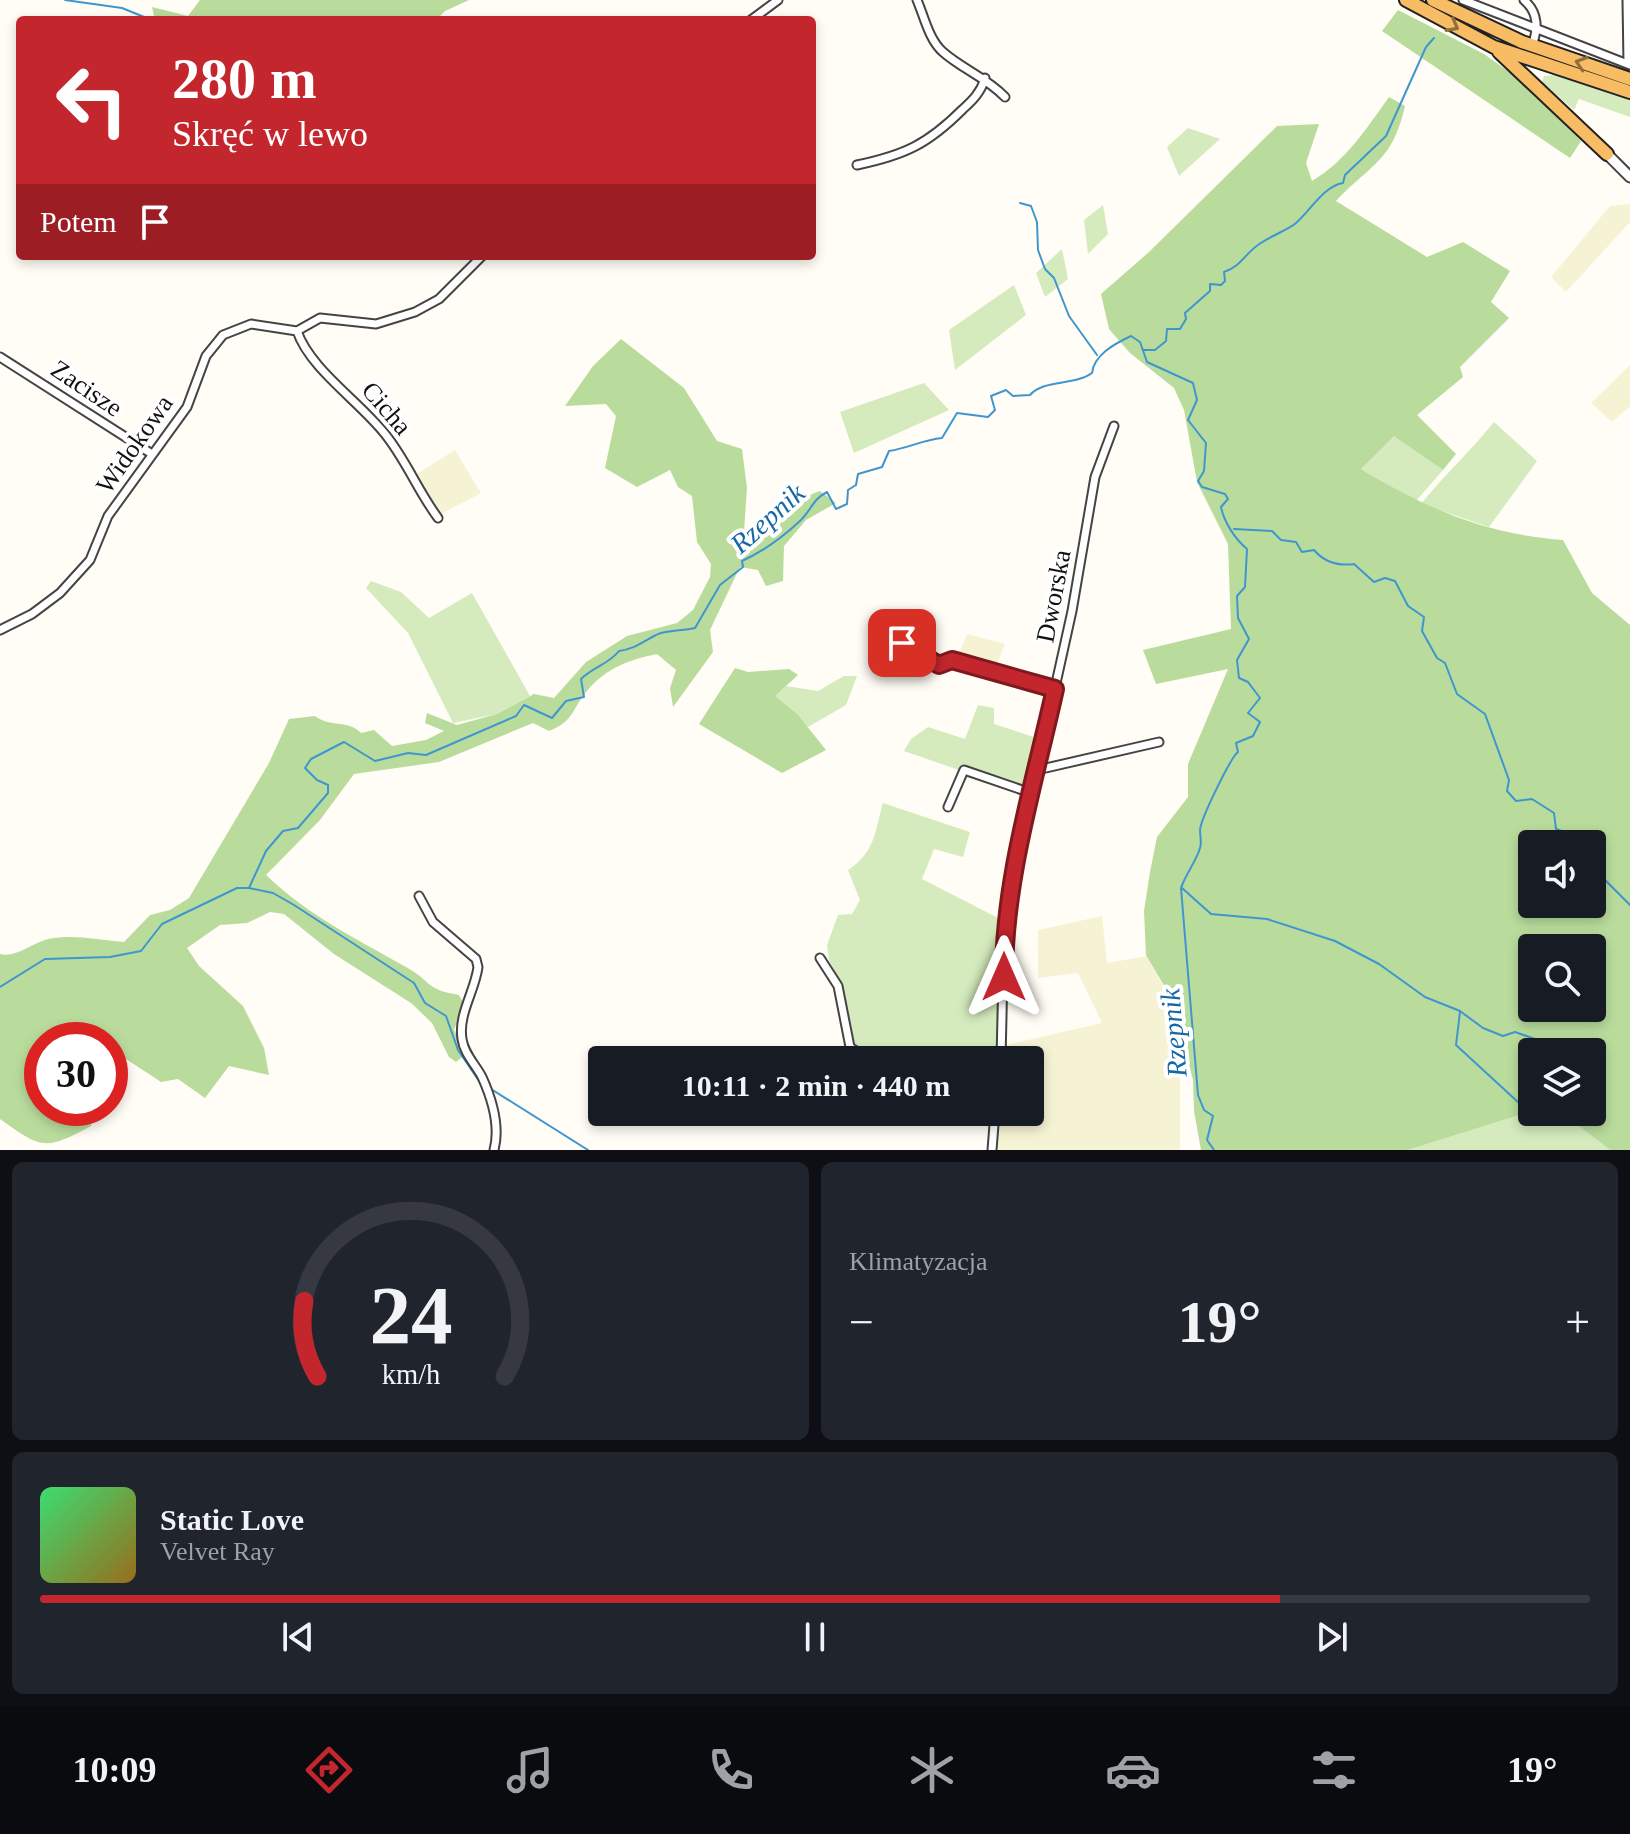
<!DOCTYPE html>
<html lang="pl">
<meta charset="utf-8">
<style>
:root{--surface:#171b24;--page:#20242c;--text:#f1f3f6;--muted:#9ea1a6;--line:#363941;--accent:#c4262e}
body{margin:0;font-family:Georgia,serif;background:var(--page);color:var(--text);height:100vh;display:flex;flex-direction:column;font-size:30px;white-space:nowrap}
*{box-sizing:border-box;margin:0}
p{font-size:26px;color:var(--muted)}
.icon{flex:none;width:44px;height:44px;fill:none;stroke:currentColor;stroke-width:2;stroke-linecap:round;stroke-linejoin:round}
.map{position:relative;height:1150px;overflow:hidden}
.panel{display:flex;flex-direction:column;gap:12px;padding:12px;background:#0d0f14;flex:1}
.panel>*{flex:none}
.guide{position:absolute;left:16px;top:16px;width:800px;height:244px;border-radius:8px;box-shadow:0 4px 12px #0003;background:#c4262e;color:#fff;overflow:hidden}
.buttons{position:absolute;left:1518px;top:830px;display:grid;gap:16px}
.buttons a{display:grid;place-items:center;width:88px;height:88px;border-radius:8px;background:var(--surface);box-shadow:0 4px 12px #0003;font-size:40px}
.speed{position:absolute;left:24px;top:1022px;display:flex;gap:16px;font-size:40px;font-weight:700;text-align:center}
.speed>*{display:grid;place-content:center;width:104px;height:104px;border-radius:50%;background:var(--surface);box-shadow:0 4px 12px #0003;line-height:1}
.speed .limit{border:12px solid #d22;background:#fff;color:#111}
.pin{position:absolute;display:grid;place-items:center;width:68px;height:68px;color:#fff;margin:-34px;border-radius:16px;box-shadow:0 4px 12px #0006}
.me{position:absolute;width:88px;margin:-44px;rotate:0deg;stroke-linejoin:round;filter:drop-shadow(0 0 6px #0008)}
.turn{display:flex;align-items:center;gap:28px;height:168px;padding:0 24px;font-size:36px}
.turn .icon{width:104px;height:104px;stroke-width:2.5}
.turn b{display:block;font-size:56px;line-height:68px}
.then{display:flex;align-items:center;height:76px;padding:0 24px;background:#0003;gap:16px;font-size:30px}
.big{font-size:60px;font-weight:700;line-height:1.1}
.panel .widget{flex:1;display:flex;flex-direction:column;justify-content:center;gap:12px;min-width:0;padding:0 28px;border-radius:12px;background:var(--page)}
.panel .dial{align-items:center;gap:0}
.dial svg{height:208px;overflow:visible;fill:none;stroke:var(--line);stroke-width:7;stroke-linecap:round;text-anchor:middle}
.dial text{fill:var(--text);stroke:none}
.song{display:flex;align-items:center;gap:24px}
.cover{width:96px;height:96px;border-radius:12px;background:linear-gradient(135deg,hsl(140 70% 55%),hsl(40 70% 35%))}
.played{height:8px;border-radius:4px;background:linear-gradient(90deg,var(--accent) 80%,var(--line) 80%)}
.keys{display:flex;justify-content:space-around;direction:ltr}
.heat{display:flex;justify-content:space-between;align-items:center;font-size:44px;direction:ltr}
.panel .tiles{flex:1;display:grid;gap:12px;grid-template-columns:1fr 1fr}
.widget:last-child{grid-column:span 2}
.trip{position:absolute;left:588px;top:1046px;width:456px;height:80px;border-radius:8px;background:var(--surface);box-shadow:0 4px 12px #0003;font-weight:700;line-height:80px;text-align:center}
.tab-bar{display:flex;height:128px;justify-content:space-around;align-items:center;background:#090b0e;color:var(--muted)}
.tab-bar .icon{width:56px;height:56px}
.tab-bar .selected{color:var(--accent)}
.tab-bar b{font-size:36px;color:var(--text)}
.map>svg:first-child{display:block}
.farmland{fill:#f6f3d4}
.green{fill:#d5ebbd}
.forest{fill:#b9dc9c;fill-rule:evenodd}
.lines{fill:none;stroke-linecap:round;stroke-linejoin:round}
.stream{stroke:#3f96cf;stroke-width:2}
.minor-casing{stroke:#444;stroke-width:11}
.tertiary-casing{stroke:#444;stroke-width:13}
.trunk-casing{stroke:#222;stroke-width:16}
.minor{stroke:#fff;stroke-width:7}
.tertiary{stroke:#fff;stroke-width:9}
.trunk{stroke:#f7bc64;stroke-width:12}
.oneway{stroke:#906f3f}
.route-casing{stroke:#7f191e;stroke-width:20}
.route{stroke:#c4262e;stroke-width:14}
.labels{text-anchor:middle;stroke-width:8;stroke-linejoin:round;paint-order:stroke}
.street-label{font-size:26px;fill:#111;stroke:#fff}
.water-label{font-size:28px;font-style:italic;fill:#1768a6;stroke:#fff}
</style>
<div class="map">
<svg width="1630" height="1150" viewBox="0 0 1630 1150">
<rect width="100%" height="100%" fill="#fffdf5"/>
<path class="farmland" d="M1630 204V222L1566 292 1551 277 1610 206Z
M1630 365V406L1612 422 1591 403Z
M455 450 481 493 439 515 417 474Z
M967 634 1005 644 995 669 957 658Z
M1102 916 1107 963 1147 956 1167 992 1182 1007 1179 1028 1168 1034 1170 1045 1180 1051V1150H995L999 1112H1030V1060H1005L1006 1045 1102 1023 1078 973 1038 978V930Z"/>
<path class="green" d="M1554 75 1630 100V117L1579 99 1574 110 1542 82 1544 76Z
M1188 128 1220 139 1179 176 1167 147Z
M1103 205 1108 234 1088 254 1084 220Z
M1062 249 1068 279 1045 297 1036 273Z
M1014 285 1026 315 955 370 949 330Z
M924 383 949 410 854 453 840 412Z
M1494 422 1537 461 1489 527 1421 504C1445 474 1471 451 1494 422Z
M1394 435 1443 470 1416 501 1361 469Z
M371 581 401 592 429 618 472 593 530 696 497 714 453 723 408 633 366 588Z
M844 676H857L846 705 808 727 774 696 786 686 818 691Z
M978 705 994 708V724L1040 739 1030 787 965 766 959 770 904 751 911 739 928 727 965 739Z
M883 803 970 832 963 857 934 849 922 879 1000 919 999 1060H882L857 1051 849 1040 844 989 829 960 827 945 838 915 852 914 860 900 848 870C876 851 874 833 883 803Z
M1532 1111 1561 1112 1610 1150H1408Z"/>
<path class="forest" d="M200 0H469L445 11 436 20H155L152 7 188 16Z
M1398 10 1484 54 1522 81 1581 141 1570 158 1382 31Z
M1389 97 1405 106C1392 162 1372 163 1336 201L1427 257 1463 242 1510 271 1491 302 1509 318 1460 367 1463 377 1417 415 1456 454 1443 470 1394 436 1361 469C1428 509 1484 534 1563 540L1592 593 1630 625V1150H1610L1561 1112H1592V1052H1532V1111L1408 1150H1201L1194 1111 1193 1080 1179 1028 1182 1007 1175 1004 1146 955 1144 911 1150 872 1157 837 1188 797V764L1228 669 1156 684 1143 650 1231 629 1228 544 1197 482 1184 410 1174 388 1130 353 1109 329 1101 294 1149 252 1277 126 1319 124 1306 163 1312 181C1346 161 1366 129 1389 97ZM1592 844V904H1532V844ZM1592 948V1008H1532V948Z
M621 339 684 388 717 441 742 449 747 488 743 546C774 534 788 501 820 491L836 503 806 520 784 546 783 581 766 586 758 570 740 567 710 630 713 652 673 707 670 688 676 670 657 654C628 660 606 668 586 692 571 711 574 721 549 731L533 723 439 762 354 774 320 820 266 875C309 916 355 938 406 967 433 982 424 989 459 995L464 1004 454 1030 467 1053 456 1062 449 1057 432 1023 411 1003 334 954 284 914 270 912 247 923 220 925 187 948 199 966 243 1006 264 1048 269 1075 229 1066 205 1098 178 1079 161 1082 123 1057 110 1070V1040H42V1108H94L91 1126C46 1150 43 1150 0 1119V954C16 958 32 943 48 939 74 934 98 940 124 942L150 915 170 910 189 898 269 763 289 719 315 716C330 728 348 719 361 733L374 730 392 746 426 740 444 731 425 723 427 713 457 725 497 714 534 694 554 698 586 662 627 636 677 623 693 610 710 577 711 564 697 542 692 496 678 487 670 470 637 487 605 468 616 416 606 404 565 406 593 366Z
M735 668 748 672 789 669 798 675 775 696 798 715 826 750 782 773 699 724Z"/>
<g class="lines">
<path class="stream" d="M65 0 122 8 149 19
M1020 203 1031 206 1037 222 1038 250 1045 269 1054 278 1069 316 1097 355
M1144 350H1155L1166 341 1167 329H1180L1186 319 1185 313 1210 291V284L1221 285 1225 281 1224 272C1240 267 1245 254 1258 245 1270 236 1288 230 1296 223 1310 211 1324 186 1343 183L1345 175 1386 136 1426 47 1434 38
M1234 529 1272 531 1281 540 1296 542 1302 552 1314 550C1325 563 1339 566 1354 564L1374 582 1385 578 1395 581 1408 606 1424 617 1422 631 1437 658 1445 663 1457 694 1485 714 1509 780 1507 791 1516 801 1532 799 1554 813 1556 829 1564 832 1573 844
M1592 867 1630 905
M249 888 273 893 294 905 414 983 425 1003 446 1016 458 1050 481 1084
M1182 888 1211 914 1267 919 1335 941 1379 964 1425 997 1460 1011 1483 1028 1503 1036 1515 1032 1535 1039 1545 1052
M0 987 45 959 110 957 141 951 162 924 237 888H249L266 851 283 831 298 828 328 793V785L317 780 305 768 311 759 344 742 375 761 408 753 426 755 516 716 524 705 552 718 566 701 584 697 581 679C593 667 609 664 619 651 635 649 642 642 656 635 665 630 683 631 695 628L720 585 743 567 742 561C764 551 784 536 801 520 812 509 812 500 827 492L836 509 847 504 848 490 856 485 858 474 882 467 889 451C909 448 922 440 942 438L957 413 988 417 995 410 991 396 1006 390 1013 396 1030 395C1044 379 1074 386 1092 373 1094 355 1114 344 1131 336L1140 342 1147 362 1193 383 1197 400 1188 420 1206 443 1204 471 1198 481 1202 487 1225 494 1228 499 1221 507C1224 522 1235 539 1247 549L1245 587 1237 596 1238 618 1249 639 1237 660 1239 678 1248 682 1260 698 1248 713 1260 722 1253 736 1236 743 1238 752C1231 757 1201 818 1200 830 1200 836 1202 843 1200 848 1196 862 1186 873 1181 888L1198 1095 1204 1110 1213 1116 1207 1140 1214 1150
M1460 1012 1456 1045 1519 1103
M491 1089 588 1150"/>
<g class="minor-casing">
<path id="minor" d="M917 0C924 16 929 40 943 52 962 69 986 77 1005 97
M1463 0 1630 65
M1524 0C1539 13 1538 29 1532 46
M1627 0 1628 64
M751 20 778 0
M857 165C905 155 928 144 963 109 973 100 981 92 985 78
M297 331C310 369 359 401 385 434 406 460 418 491 438 518
M0 357 152 454
M0 630 32 614 60 593 90 560 108 516 187 407 206 356 223 335 251 324 297 331 320 318 376 324 415 312 439 299 482 256
M902 643 939 665 952 660 1055 689
M1037 770 1159 742
M948 807 964 770 1031 793
M419 896 433 922 476 959 478 967C475 991 458 1014 462 1039 464 1054 476 1065 482 1077 492 1099 500 1127 494 1150
M820 958 838 986 850 1047 870 1060
M1001 1060 1004 928 1012 882 1072 611 1095 477 1114 426
M992 1150 995 1112"/>
</g>
<g class="tertiary-casing">
<path id="tertiary" d="M1607 154 1630 177"/>
</g>
<g class="trunk-casing">
<path id="trunk" d="M1406 0 1494 47 1630 92
M1433 0 1522 42 1630 79
M1499 52 1607 154"/>
</g>
<use href="#minor" class="minor"/>
<use href="#tertiary" class="tertiary"/>
<use href="#trunk" class="trunk"/>
</g>
<defs><path id="oneway-chevron" d="M-2-3.5L2.5 0L-2 3.5" fill="none" stroke-width="1.6" stroke-linecap="round" stroke-linejoin="round" transform="scale(2)"/></defs>
<g class="oneway">
<use href="#oneway-chevron" transform="translate(1453 26) rotate(28)"/>
<use href="#oneway-chevron" transform="translate(1581 63) rotate(-162)"/>
</g>
<g class="lines">
<g class="route-casing">
<path id="route" d="M902 643 939 665 952 660 1055 689C1034 784 1004 879 1004 977"/>
</g>
<use href="#route" class="route"/>
</g>
<g class="labels">
<g class="street-label">
<text transform="translate(87 388) rotate(34)" y="9">Zacisze</text>
<text transform="translate(387 408) rotate(49)" y="9">Cicha</text>
<text transform="translate(134 444) rotate(-55)" y="9">Widokowa</text>
<text transform="translate(1053 596) rotate(-79)" y="9">Dworska</text>
</g>
<g class="water-label">
<text transform="translate(767 518) rotate(-42)" y="10">Rzepnik</text>
<text transform="translate(1173 1033) rotate(-95)" y="10">Rzepnik</text>
</g>
</g>
</svg>
<div class="buttons">
<a><svg class="icon" aria-label="sound" viewBox="0 0 24 24"><path d="M4 9h4l5-4v14l-5-4H4zM17 9q2 3 0 6"/></svg></a>
<a><svg class="icon" aria-label="search" viewBox="0 0 24 24"><circle cx="10" cy="10" r="6"/><path d="M15 15l6 6"/></svg></a>
<a><svg class="icon" aria-label="layers" viewBox="0 0 24 24"><path d="M12 4l9 5-9 5-9-5zM3 14l9 5 9-5"/></svg></a>
</div>
<div class="speed"><div class="limit">30</div></div>
<div class="pin" style="left:902px;top:643px;background:#d93025"><svg class="icon" aria-label="arrive" viewBox="0 0 24 24"><path d="M6 21V4h12l-3 4 3 4H6"/></svg></div>
<svg class="me" style="left:1004px;top:977px" viewBox="-20 -20 40 40"><path d="M0-17L14 15 0 8-14 15z" fill="#c4262e" stroke="#fff" stroke-width="4"/></svg>
<div class="trip">10:11 · 2 min · 440 m</div>
<div class="guide">
<div class="turn"><svg class="icon" aria-label="left" viewBox="0 0 24 24"><path d="M17 20v-9H6M10 6l-5 5 5 5"/></svg><div><b>280 m</b>Skręć w lewo</div></div>
<div class="then">Potem<svg class="icon" aria-label="arrive" viewBox="0 0 24 24"><path d="M6 21V4h12l-3 4 3 4H6"/></svg></div>
</div>
</div>
<section class="panel">
<div class="tiles">
<div class="widget dial"><svg viewBox="0 0 100 80">
<path d="M14 69A42 42 0 1 1 86 69"/>
<path d="M14 69A42 42 0 0 1 9 40" stroke="#c4262e"/>
<text x="50" y="56" font-size="32" font-weight="700">24</text>
<text x="50" y="72" font-size="11">km/h</text>
</svg></div>
<div class="widget"><p>Klimatyzacja</p>
<div class="heat"><a>−</a><b class="big">19°</b><a>+</a></div>
</div>
<div class="widget">
<div class="song"><i class="cover"></i><div><b>Static Love</b><p>Velvet Ray</p></div></div>
<div class="played"></div>
<div class="keys"><svg class="icon" aria-label="previous" viewBox="0 0 24 24"><path d="M18 5L8 12l10 7zM5 5v14"/></svg><svg class="icon" aria-label="pause" viewBox="0 0 24 24"><path d="M8 5v14M16 5v14"/></svg><svg class="icon" aria-label="next" viewBox="0 0 24 24"><path d="M6 5l10 7-10 7zM19 5v14"/></svg></div>
</div>
</div>
</section>
<nav class="tab-bar">
<b>10:09</b>
<svg class="icon selected" aria-label="directions" viewBox="0 0 24 24"><path d="M12 3l9 9-9 9-9-9zM9 14v-3h6M13 9l2 2-2 2"/></svg>
<svg class="icon" aria-label="music" viewBox="0 0 24 24"><path d="M9 18V5l10-2v13"/><circle cx="6" cy="18" r="3"/><circle cx="16" cy="16" r="3"/></svg>
<svg class="icon" aria-label="phone" viewBox="0 0 24 24"><path d="M5 4h4l2 5-3 2q2 4 5 5l2-3 5 2v4C11 20 4 13 5 4z"/></svg>
<svg class="icon" aria-label="climate" viewBox="0 0 24 24"><path d="M12 3v18M4 7l16 10M4 17L20 7"/></svg>
<svg class="icon" aria-label="car" viewBox="0 0 24 24"><path d="M5 17H2v-5l4-1 3-4h7l3 4 3 1v5h-3M9 17h6M6 11h13"/><circle cx="7" cy="17" r="2"/><circle cx="17" cy="17" r="2"/></svg>
<svg class="icon" aria-label="filters" viewBox="0 0 24 24"><path d="M4 7h16M4 17h16"/><circle cx="9" cy="7" r="2"/><circle cx="15" cy="17" r="2"/></svg>
<b>19°</b>
</nav>
